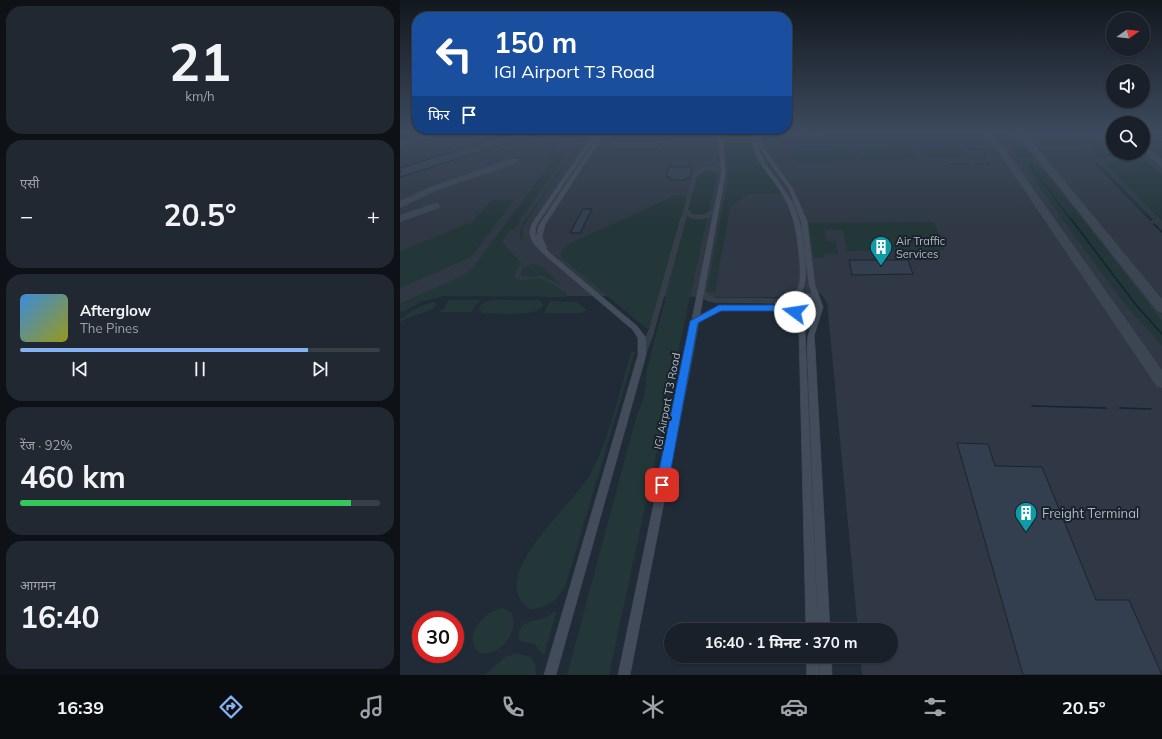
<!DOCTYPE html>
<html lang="hi">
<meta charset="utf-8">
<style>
:root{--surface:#192029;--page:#222831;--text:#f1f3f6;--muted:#9fa3a8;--line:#373e46;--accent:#85b2f3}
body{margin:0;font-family:Mulish,"Noto Sans Devanagari",sans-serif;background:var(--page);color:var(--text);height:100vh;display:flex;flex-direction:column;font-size:15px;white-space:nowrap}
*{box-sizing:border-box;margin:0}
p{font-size:13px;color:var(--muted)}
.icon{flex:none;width:22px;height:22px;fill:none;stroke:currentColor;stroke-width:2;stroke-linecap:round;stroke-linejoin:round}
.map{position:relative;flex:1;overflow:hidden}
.sheet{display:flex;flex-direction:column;gap:6px;padding:6px;background:#0e1217;width:400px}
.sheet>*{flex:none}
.top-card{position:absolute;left:12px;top:12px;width:380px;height:122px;border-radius:16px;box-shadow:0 1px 3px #0004,0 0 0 1px var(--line);background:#1a4fa0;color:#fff;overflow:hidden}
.needle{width:26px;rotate:76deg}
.tools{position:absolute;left:706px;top:12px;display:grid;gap:8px}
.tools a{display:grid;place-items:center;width:44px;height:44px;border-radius:50%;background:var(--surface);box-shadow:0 1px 3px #0004,0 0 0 1px var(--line);font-size:20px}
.speed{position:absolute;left:12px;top:611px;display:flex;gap:8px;font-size:20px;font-weight:700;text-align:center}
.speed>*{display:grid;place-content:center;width:52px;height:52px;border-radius:50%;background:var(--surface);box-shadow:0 1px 3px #0004,0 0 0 1px var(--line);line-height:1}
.speed .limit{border:6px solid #d22;background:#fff;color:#111}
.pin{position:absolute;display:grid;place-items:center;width:34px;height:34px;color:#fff;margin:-17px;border-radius:8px;box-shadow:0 2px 6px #0006}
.me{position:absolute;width:44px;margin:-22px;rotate:284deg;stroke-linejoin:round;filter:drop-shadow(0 0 3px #0008)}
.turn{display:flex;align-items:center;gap:14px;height:84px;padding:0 16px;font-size:18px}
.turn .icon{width:52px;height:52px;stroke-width:2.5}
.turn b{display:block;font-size:28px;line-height:34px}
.then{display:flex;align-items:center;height:38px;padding:0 16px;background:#0003;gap:8px;font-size:15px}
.big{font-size:30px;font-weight:700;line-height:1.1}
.sheet .card{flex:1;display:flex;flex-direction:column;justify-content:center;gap:6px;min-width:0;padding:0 14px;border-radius:16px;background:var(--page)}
.sheet .dial{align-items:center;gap:0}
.dial b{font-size:52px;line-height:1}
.song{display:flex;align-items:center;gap:12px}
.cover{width:48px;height:48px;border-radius:6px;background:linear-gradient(135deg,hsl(210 70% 55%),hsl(60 70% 35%))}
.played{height:4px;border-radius:2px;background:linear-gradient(90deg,var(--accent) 80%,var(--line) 80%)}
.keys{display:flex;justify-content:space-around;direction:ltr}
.heat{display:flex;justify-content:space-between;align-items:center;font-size:22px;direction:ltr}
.charge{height:6px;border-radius:3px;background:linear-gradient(90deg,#34c759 92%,var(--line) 0)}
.trip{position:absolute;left:264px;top:623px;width:234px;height:40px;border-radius:20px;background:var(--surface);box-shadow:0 1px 3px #0004,0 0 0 1px var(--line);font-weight:700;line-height:40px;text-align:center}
.menu{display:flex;height:64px;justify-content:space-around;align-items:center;background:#0a0d10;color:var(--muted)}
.menu .icon{width:28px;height:28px}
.menu .on{color:var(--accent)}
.menu b{font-size:18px;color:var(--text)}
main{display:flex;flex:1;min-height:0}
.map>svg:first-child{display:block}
.airport{fill:#2f3844}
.green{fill:#233638}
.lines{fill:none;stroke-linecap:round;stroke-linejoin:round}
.stream-far1{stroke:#152334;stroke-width:1}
.stream{stroke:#152334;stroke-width:1.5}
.taxiway{fill:#3c4653;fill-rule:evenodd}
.building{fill:#333f4e;stroke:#1c242e}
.street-far2-casing{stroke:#3e4651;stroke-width:3.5}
.street-far1-casing{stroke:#3e4651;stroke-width:5}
.street-casing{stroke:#3e4651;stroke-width:6}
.secondary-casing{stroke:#3e4651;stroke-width:1}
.street-far2{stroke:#353d48;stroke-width:3}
.street-far1{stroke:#353d48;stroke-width:4}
.street{stroke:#353d48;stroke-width:5}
.secondary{fill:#434c5a;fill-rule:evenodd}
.route{fill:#1a73e8;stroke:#114b97}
.labels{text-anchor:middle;stroke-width:4;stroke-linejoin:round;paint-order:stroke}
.poi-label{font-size:11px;fill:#afb8c4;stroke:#1a222c;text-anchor:start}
.street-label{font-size:11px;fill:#afb8c4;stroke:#1a222c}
.near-poi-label{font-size:13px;fill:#afb8c4;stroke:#1a222c;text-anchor:start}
</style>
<main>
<section class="sheet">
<div class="card dial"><b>21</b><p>km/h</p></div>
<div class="card"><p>एसी</p>
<div class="heat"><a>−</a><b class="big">20.5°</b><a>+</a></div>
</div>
<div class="card">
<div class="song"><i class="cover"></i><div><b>Afterglow</b><p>The Pines</p></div></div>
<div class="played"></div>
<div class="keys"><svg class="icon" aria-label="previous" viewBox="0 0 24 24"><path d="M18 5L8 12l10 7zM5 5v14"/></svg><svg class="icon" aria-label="pause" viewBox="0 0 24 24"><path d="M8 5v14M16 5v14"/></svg><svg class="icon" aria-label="next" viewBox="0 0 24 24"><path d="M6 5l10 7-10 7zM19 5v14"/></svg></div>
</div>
<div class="card"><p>रेंज · 92%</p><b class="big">460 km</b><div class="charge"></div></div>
<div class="card"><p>आगमन</p><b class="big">16:40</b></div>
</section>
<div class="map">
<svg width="762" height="675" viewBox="0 0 762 675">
<rect width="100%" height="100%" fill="#212b37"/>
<path class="airport" d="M0 132H713V153H743V132H762V675H462L460 656H491V630H458L427 302 420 293H396L387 297H316L20 295 0 304Z"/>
<path class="green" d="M186 132H188L126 222 122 230 123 239 121 240 120 231 124 222Z
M328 132H352L351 150 382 194H349L330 207 315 292H307L328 181 325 144Z
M649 140H678L682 144 643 145 642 142Z
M683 140 713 142V151H694L723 153 729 159 731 158 725 153H738L744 159H742L703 158 698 157Z
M613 142 622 144 635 158H618L610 144Z
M153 143H158L154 148 164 156V159L121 218 115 229 110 230 102 242 121 263 115 272V278C124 283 132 277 141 279 150 282 159 289 167 293L166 297 44 296 21 302 3 312 0 311V304L64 275 73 268 150 164 151 159 146 155 151 150 148 145Z
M552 145 562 147 567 157 525 158 521 155 518 147Z
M513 147 516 158 460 161 454 149Z
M451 149 456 161 400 163 393 160 387 152Z
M620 161H637L762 321V346L723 302Z
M707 161H746L762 174V221L706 165Z
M694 162 701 164 754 220 748 219Z
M305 170H313L317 174 309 211 304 214 293 215 288 211V209L298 175Z
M276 195 285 196 287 200 251 327 247 329 161 257V252L169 244Z
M92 200H114L71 257 0 288V251L71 223Z
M287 216 294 219 307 218 209 675H167L237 414C244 400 246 389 246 373Z
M534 222 545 250 447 251 443 230H425L426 241H436L438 254 425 253V258H414L409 223Z
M132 264 139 265 162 285 142 276 125 277 121 275V269Z
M401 298H408L414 300 417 307C413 314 405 314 399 311L395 304Z
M48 300H81L74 307 72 312H40L45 307Z
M92 300H140L143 305C137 318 97 313 83 313L79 310 81 304Z
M150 301 177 302 187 310 181 313H144Z
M33 302 37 304C33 313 10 315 0 322V319L18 307Z
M231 352H235L166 584C158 600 148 609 130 609 82 578 176 503 191 473 209 439 220 390 231 352Z
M103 608 112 613C119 633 101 656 80 653 60 638 85 610 103 608Z
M157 610 144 655 134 644 119 641C115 621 132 622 144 618 149 616 153 613 157 610Z
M116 653 131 657 135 664 136 675H85L105 657Z"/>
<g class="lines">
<path class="stream-far1" d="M758 139 762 142
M566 148 585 150
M584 150 586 157
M616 150H625
M683 151H685
M695 163 751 220
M550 164H569
M575 164H588L589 162
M633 164 630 165 671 220"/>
<path class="stream" d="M671 219 736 305 762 334
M750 219 751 220
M754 224 762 232
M632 406 706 408
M720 408 751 409"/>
<path class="taxiway" d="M33 132H45L0 147V141Z
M395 132H469L465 134 398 136 394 134Z
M585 132H593L762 370V388L757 387Z
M610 133 713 134V138H626L630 139 762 299V313L757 311 624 143 610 137Z
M743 144 762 159V167L743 152Z
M114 158 117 159V163L38 190 0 208V201L32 186Z
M35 203 39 204 40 206 39 208 0 222V215Z"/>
</g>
<path class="building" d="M117 132 140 133 0 177V168Z
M220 132H265L268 135 264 142 259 145 257 149H210L212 145 209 142 215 134Z
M269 167H292L290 178H286V180H269L270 177H266Z
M183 209H192L180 233H170Z
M449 260H508L513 274 452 275Z
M557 443 588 444 595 466 642 467 696 600H729L762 675H623Z"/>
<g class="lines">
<g class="street-far2-casing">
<path id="street-far2" d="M321 148 326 132
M286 209 291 216C301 219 310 216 317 208
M283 220 295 175C302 167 311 167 321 171L323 175"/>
</g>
<g class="street-far1-casing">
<path id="street-far1" d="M301 291 307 298 314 300 377 301 396 297
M295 320 319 308H380L395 313
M251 333 283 219"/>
</g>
<g class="street-casing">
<path id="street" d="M244 351 251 332"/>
</g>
<g class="secondary-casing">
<path id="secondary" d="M195 132H199L137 224C135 230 134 235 138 241L136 237 139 225 201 132H205L145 225 142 237 147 248 146 249 151 254 237 326 246 338V355L156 675H144L238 355V338L233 330 147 257C136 246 124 238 133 222Z
M319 132H323C321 147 326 160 325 175L293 354 230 675H218L285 354 321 175C322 161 317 146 319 132Z
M352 132H356C356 163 380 178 393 204 401 221 403 239 405 258 406 270 407 282 401 294L406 293 412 294 409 285 401 221 389 189 359 147 357 141 358 132H362L361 141 363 147 393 189 407 221 415 285 423 307 414 336 415 347 430 630H418L407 347 408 336 414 316 402 317 405 331 418 630H406L399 331 397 320 393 315 389 306C391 298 397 292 399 284 401 275 400 265 399 256 397 232 393 209 379 189 366 170 351 157 352 132ZM402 298C410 297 417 300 416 309 410 314 405 313 398 311L395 306 397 301Z
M407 656H419V675H407Z
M419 656H431L432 675H420Z"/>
</g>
<use href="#street-far2" class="street-far2"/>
<use href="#street-far1" class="street-far1"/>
<use href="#street" class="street"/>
<use href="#secondary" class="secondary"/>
</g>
<linearGradient id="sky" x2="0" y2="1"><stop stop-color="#12181e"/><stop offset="0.58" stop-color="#3d4a5e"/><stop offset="1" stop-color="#3d4a5e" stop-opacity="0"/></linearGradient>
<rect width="762" height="226" fill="url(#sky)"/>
<path class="route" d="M319 305H380L398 310 400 312 395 316 380 311H321L298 323 268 485 266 489 262 491 258 489 256 485 290 321Z"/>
<defs>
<g id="building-pin" transform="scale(1.15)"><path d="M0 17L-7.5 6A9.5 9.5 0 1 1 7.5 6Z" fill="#0f9aa8" stroke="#1a222c"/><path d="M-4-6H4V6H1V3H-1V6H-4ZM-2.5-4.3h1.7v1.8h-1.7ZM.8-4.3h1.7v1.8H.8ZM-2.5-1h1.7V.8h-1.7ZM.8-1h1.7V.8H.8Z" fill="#fff"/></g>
</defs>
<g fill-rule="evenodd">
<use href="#building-pin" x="481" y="247"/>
<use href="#building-pin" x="626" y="513"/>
</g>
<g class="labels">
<g class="poi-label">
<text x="496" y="245">Air Traffic<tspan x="496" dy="13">Services</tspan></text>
</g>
<g class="street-label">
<text transform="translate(267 401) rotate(-79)" y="4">IGI Airport T3 Road</text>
</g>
<g class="near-poi-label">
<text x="642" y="518">Freight Terminal</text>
</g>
</g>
</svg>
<div class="tools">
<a><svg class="needle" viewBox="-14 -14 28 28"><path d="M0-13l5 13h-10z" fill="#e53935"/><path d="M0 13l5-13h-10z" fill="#9fa3a8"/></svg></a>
<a><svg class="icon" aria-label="sound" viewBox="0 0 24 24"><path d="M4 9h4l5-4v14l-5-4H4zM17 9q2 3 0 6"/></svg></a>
<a><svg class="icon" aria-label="search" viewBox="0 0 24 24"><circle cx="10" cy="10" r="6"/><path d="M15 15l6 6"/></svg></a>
</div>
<div class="speed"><div class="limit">30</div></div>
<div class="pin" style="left:262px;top:485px;background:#d93025"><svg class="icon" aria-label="arrive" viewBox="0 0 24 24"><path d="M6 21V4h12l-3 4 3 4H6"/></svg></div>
<svg class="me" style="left:395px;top:312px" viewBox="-20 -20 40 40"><circle r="19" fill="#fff"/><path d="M0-13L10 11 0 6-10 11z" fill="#1a73e8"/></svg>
<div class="trip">16:40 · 1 मिनट · 370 m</div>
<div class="top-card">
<div class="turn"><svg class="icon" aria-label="left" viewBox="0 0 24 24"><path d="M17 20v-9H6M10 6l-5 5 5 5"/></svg><div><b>150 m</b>IGI Airport T3 Road</div></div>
<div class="then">फिर<svg class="icon" aria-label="arrive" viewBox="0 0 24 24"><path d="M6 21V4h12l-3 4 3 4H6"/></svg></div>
</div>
</div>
</main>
<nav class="menu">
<b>16:39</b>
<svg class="icon on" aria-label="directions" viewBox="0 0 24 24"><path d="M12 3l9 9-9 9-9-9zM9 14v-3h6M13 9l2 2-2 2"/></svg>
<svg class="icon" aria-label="music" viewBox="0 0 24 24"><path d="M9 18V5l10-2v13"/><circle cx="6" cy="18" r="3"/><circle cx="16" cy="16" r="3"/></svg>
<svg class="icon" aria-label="phone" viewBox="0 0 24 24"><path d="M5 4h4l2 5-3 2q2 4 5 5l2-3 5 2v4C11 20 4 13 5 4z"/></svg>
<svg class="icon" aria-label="climate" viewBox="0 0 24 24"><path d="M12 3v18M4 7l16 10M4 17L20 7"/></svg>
<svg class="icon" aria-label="car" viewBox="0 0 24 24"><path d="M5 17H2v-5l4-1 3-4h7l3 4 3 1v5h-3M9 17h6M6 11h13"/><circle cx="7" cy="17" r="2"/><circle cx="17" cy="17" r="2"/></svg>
<svg class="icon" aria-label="filters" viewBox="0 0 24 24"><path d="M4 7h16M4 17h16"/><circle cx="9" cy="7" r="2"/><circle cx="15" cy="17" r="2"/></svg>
<b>20.5°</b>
</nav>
